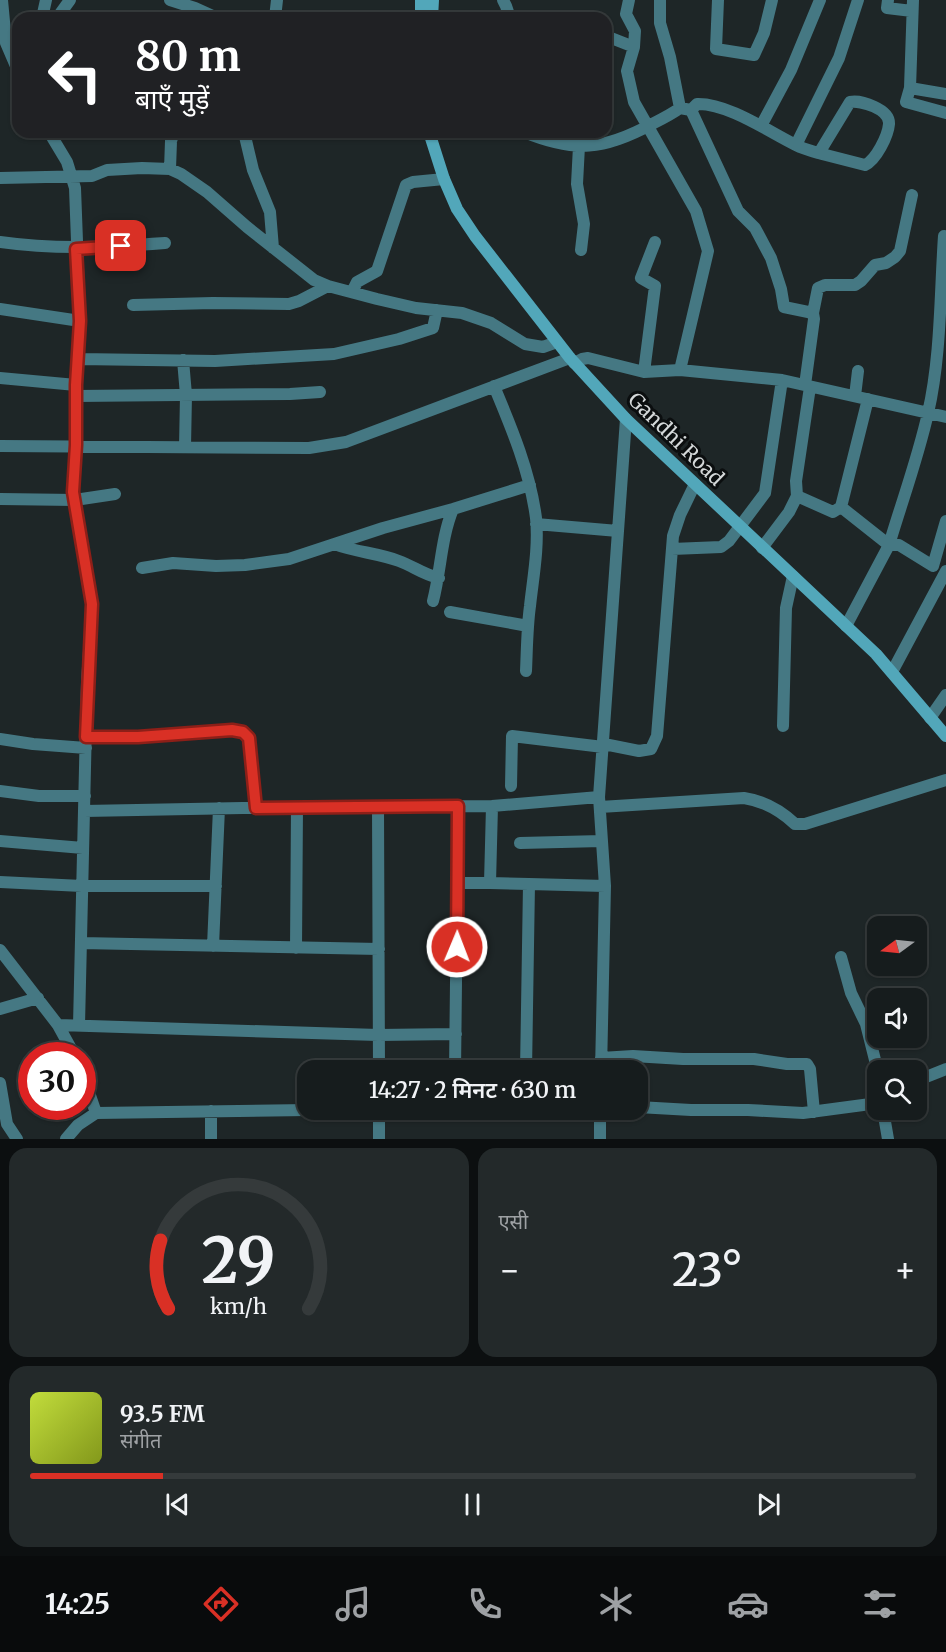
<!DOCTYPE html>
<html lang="hi">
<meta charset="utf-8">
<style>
:root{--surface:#161c1d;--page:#23292a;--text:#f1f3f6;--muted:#9ea1a4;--line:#353a3b;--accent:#d93025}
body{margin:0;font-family:Merriweather,"Noto Sans Devanagari",serif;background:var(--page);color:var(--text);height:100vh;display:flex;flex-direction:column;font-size:22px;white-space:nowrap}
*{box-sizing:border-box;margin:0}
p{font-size:20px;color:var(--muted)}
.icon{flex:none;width:33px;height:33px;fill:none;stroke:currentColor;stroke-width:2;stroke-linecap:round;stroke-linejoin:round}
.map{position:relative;height:1139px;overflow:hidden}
.panel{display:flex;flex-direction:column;gap:9px;padding:9px;background:#0c0f10;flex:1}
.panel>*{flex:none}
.hud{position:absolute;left:12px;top:12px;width:600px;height:126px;border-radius:18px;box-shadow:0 2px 4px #0004,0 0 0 2px var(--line);background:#202124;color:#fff;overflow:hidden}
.needle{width:39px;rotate:255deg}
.controls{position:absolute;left:867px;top:916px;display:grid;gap:12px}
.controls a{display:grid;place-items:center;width:60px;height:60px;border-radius:12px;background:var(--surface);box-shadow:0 2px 4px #0004,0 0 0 2px var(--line);font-size:30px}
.speed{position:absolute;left:18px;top:1042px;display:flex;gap:12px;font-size:30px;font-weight:700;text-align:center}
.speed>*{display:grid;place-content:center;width:78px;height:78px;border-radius:50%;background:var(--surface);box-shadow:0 2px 4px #0004,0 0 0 2px var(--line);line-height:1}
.speed .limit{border:9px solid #d22;background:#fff;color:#111}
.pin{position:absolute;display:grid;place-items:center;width:51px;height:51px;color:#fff;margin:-26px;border-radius:12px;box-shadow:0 3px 9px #0006}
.me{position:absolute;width:66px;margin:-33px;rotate:1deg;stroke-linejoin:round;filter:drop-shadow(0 0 4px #0008)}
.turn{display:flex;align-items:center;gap:21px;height:126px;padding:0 24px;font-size:27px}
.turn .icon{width:78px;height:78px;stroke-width:2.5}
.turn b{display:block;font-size:42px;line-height:51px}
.big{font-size:45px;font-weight:600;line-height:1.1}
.panel .tile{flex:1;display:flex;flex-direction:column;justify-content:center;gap:9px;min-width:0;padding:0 21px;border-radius:18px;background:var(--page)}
.panel .dial{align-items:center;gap:0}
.dial svg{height:156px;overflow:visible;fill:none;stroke:var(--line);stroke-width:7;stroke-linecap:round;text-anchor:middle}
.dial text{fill:var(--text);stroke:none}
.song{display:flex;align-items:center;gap:18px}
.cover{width:72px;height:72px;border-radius:9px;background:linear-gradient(135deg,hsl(70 70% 55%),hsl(70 70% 35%))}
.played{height:6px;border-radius:3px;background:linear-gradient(90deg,var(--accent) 15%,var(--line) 15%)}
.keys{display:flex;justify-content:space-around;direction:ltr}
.heat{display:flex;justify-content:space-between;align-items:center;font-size:33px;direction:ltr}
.panel .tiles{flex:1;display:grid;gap:9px;grid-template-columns:1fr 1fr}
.tile:last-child{grid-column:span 2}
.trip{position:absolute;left:297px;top:1060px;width:351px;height:60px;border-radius:18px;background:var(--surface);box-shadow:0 2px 4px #0004,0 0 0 2px var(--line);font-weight:600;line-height:60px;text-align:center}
.menu{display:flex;height:96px;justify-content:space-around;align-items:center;background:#090b0c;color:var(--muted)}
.menu .icon{width:42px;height:42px}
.menu .selected{color:var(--accent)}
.menu b{font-size:27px;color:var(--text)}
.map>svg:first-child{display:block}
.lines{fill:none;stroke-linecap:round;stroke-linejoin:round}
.minor{stroke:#457883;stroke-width:12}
.secondary{stroke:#52a7ba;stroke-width:12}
.route-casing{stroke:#8d1f18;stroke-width:15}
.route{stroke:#d93025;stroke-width:10}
.labels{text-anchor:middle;stroke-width:6;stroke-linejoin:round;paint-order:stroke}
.street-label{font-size:20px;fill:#d4d8d9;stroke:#0b0e0f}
</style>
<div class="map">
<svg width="946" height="1139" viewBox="0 0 946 1139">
<rect width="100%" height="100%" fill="#1e2627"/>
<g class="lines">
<path class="minor" d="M2 0 6 43 18 71
M170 0 195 8 217 18
M503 0 506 6 510 18
M629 0 626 14 635 31 634 47
M718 0 716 49 754 55 764 33 772 0
M888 0 887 8 912 11
M913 0 910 88 906 102 946 113
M42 18 46 0
M57 18 70 0
M275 18 277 0
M606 36 634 47 627 71 634 102 696 211 708 251 680 370
M910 88 946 94
M680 108 691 110 738 211 755 228 771 258 781 289 784 307 813 313 814 319 805 385
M691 110 697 104C729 103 772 134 800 147 807 150 815 152 822 154L865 165C876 160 888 136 889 124 890 109 861 100 850 102L819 153
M761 126 791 70 820 0
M49 132 67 162 75 188 80 321 76 385V445L73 492 92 605 87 682 79 1025
M174 132 171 141 170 169 181 174 207 192 247 227 314 280 328 286 377 299 416 308 462 313 491 323 525 344 543 347 557 342
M244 132 253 170 270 212 273 248
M524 132C575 153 604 150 652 124 662 119 672 114 680 108L670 57 660 23V0
M796 145 839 58 858 0
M579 146 577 184 584 224 581 250
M0 178 92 176 107 170 142 168 170 169
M0 242C56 250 109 247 165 243
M655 242 641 278 655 286 644 372 680 370 782 380 765 493 729 541 721 547 672 549
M352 292 357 282 377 271 406 185 413 182 444 179
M133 305 213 303 289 304 299 301 328 286
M0 309 80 321
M813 313 818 288 825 285H855L861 281 875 265 886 263 895 257 900 251 912 195
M79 359 215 361 334 354 399 339 433 328 437 310
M183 360 186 395 185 447
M574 363 582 359 588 358 644 372
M0 378 76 385
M782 380 946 417
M494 386C512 429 530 472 536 518 539 547 533 578 530 606 527 628 527 649 526 671
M76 396 290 394 320 392
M855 396 858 371
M0 446 309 448 346 442 570 358
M797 496 796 481 810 387
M0 499 75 500 115 494
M841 507 889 545C902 501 918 458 928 413 941 357 940 294 944 236
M536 524 618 531
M334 544C355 552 378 553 399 561 413 566 424 575 439 578
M762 548 789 512 797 496 833 512 841 507 868 399
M142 568 173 563 216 566 245 565 289 559 383 528 453 509 530 485
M433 601C441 570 441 538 453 509
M450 612 528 626
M846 626 889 545H899L933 566 946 521
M892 672 946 571
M930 718 946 695
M783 726 786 608 793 576
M86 737H138L232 730 243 732 249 738 256 808
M0 739 33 744 86 748
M604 744 639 751 651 749 657 736 673 536 680 515 695 484
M511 786 512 736 603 747
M0 791 39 796H85
M492 806 490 883 529 884 526 1071
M378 807 379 1071
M600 807 744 798C764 801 780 810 795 824H805L946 780
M84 811 297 807 492 806 599 797
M0 841 83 848
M520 843 602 841
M0 882 82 886H216
M457 883H490
M529 884 605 886
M81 943 379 949
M213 946 219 808
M296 948 297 807
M0 950 58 1025 75 1056
M841 957 851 993 866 1024 878 1072
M0 1009 38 998
M58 1025 378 1035 456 1034
M601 1058 633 1056 683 1059H754L787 1064H807L810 1069 814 1112
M455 1071 458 806
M601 1071 605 886 599 797 626 419
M82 1072 96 1113 308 1110
M916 1081 946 1069
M0 1083 7 1124 17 1139
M638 1107 691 1110H748L803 1113 878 1103
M379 1110V1139
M463 1110 600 1115
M883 1110 888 1139
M66 1139 78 1125 96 1113
M211 1139V1111
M600 1139V1110"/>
<path class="secondary" d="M421 18V0
M432 18 433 0
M429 132 444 179 457 209 475 236 570 358 626 419 876 654 946 736"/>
</g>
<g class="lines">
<g class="route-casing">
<path id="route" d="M121 246 76 249 80 321 76 385V445L73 492 92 604 86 737H138L232 730 243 732 249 738 256 808 458 806 457 947"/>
</g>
<use href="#route" class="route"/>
</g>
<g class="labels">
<g class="street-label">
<text transform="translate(676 439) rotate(44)" y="7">Gandhi Road</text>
</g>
</g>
</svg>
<div class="controls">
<a><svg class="needle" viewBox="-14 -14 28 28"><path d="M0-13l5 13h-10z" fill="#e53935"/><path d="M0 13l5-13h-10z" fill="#9ea1a4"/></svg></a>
<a><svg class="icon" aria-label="sound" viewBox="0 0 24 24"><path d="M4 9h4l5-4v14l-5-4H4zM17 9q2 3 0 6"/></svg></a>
<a><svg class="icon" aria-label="search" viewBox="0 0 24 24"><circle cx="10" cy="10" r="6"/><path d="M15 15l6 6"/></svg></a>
</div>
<div class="speed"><div class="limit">30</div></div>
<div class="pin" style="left:121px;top:246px;background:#d93025"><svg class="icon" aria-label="arrive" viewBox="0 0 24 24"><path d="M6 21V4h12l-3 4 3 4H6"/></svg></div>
<svg class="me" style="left:457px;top:947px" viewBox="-20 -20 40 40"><circle r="17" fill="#d93025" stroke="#fff" stroke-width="3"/><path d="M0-11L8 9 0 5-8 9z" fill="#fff"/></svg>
<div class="trip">14:27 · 2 मिनट · 630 m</div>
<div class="hud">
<div class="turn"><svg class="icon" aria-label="left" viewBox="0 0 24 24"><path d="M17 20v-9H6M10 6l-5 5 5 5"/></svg><div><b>80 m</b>बाएँ मुड़ें</div></div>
</div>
</div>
<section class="panel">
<div class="tiles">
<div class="tile dial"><svg viewBox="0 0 100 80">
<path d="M14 69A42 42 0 1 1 86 69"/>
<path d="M14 69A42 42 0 0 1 10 34" stroke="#d93025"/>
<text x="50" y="56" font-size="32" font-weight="700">29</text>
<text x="50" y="72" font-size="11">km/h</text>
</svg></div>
<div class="tile"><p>एसी</p>
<div class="heat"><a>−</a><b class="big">23°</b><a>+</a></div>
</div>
<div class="tile">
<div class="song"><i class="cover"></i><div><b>93.5 FM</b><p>संगीत</p></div></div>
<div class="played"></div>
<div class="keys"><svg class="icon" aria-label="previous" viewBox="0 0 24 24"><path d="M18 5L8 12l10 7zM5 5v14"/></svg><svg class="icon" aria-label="pause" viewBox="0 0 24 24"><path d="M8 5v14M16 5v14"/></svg><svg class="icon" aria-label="next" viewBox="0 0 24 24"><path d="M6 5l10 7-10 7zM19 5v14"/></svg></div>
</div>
</div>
</section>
<nav class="menu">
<b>14:25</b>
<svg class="icon selected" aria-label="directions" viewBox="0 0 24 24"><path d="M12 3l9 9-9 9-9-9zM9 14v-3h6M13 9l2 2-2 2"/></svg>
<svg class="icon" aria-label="music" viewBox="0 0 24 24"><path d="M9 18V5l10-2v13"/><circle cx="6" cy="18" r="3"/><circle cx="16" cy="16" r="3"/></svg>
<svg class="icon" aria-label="phone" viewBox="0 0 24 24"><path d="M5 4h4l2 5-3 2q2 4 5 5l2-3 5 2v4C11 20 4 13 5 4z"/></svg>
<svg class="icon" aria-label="climate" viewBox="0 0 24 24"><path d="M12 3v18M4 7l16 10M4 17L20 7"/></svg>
<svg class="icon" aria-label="car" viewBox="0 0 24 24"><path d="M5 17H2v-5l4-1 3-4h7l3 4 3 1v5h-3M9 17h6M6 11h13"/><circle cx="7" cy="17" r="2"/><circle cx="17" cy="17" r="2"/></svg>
<svg class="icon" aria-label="filters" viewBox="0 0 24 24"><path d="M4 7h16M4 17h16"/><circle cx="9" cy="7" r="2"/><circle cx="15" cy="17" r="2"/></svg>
</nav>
